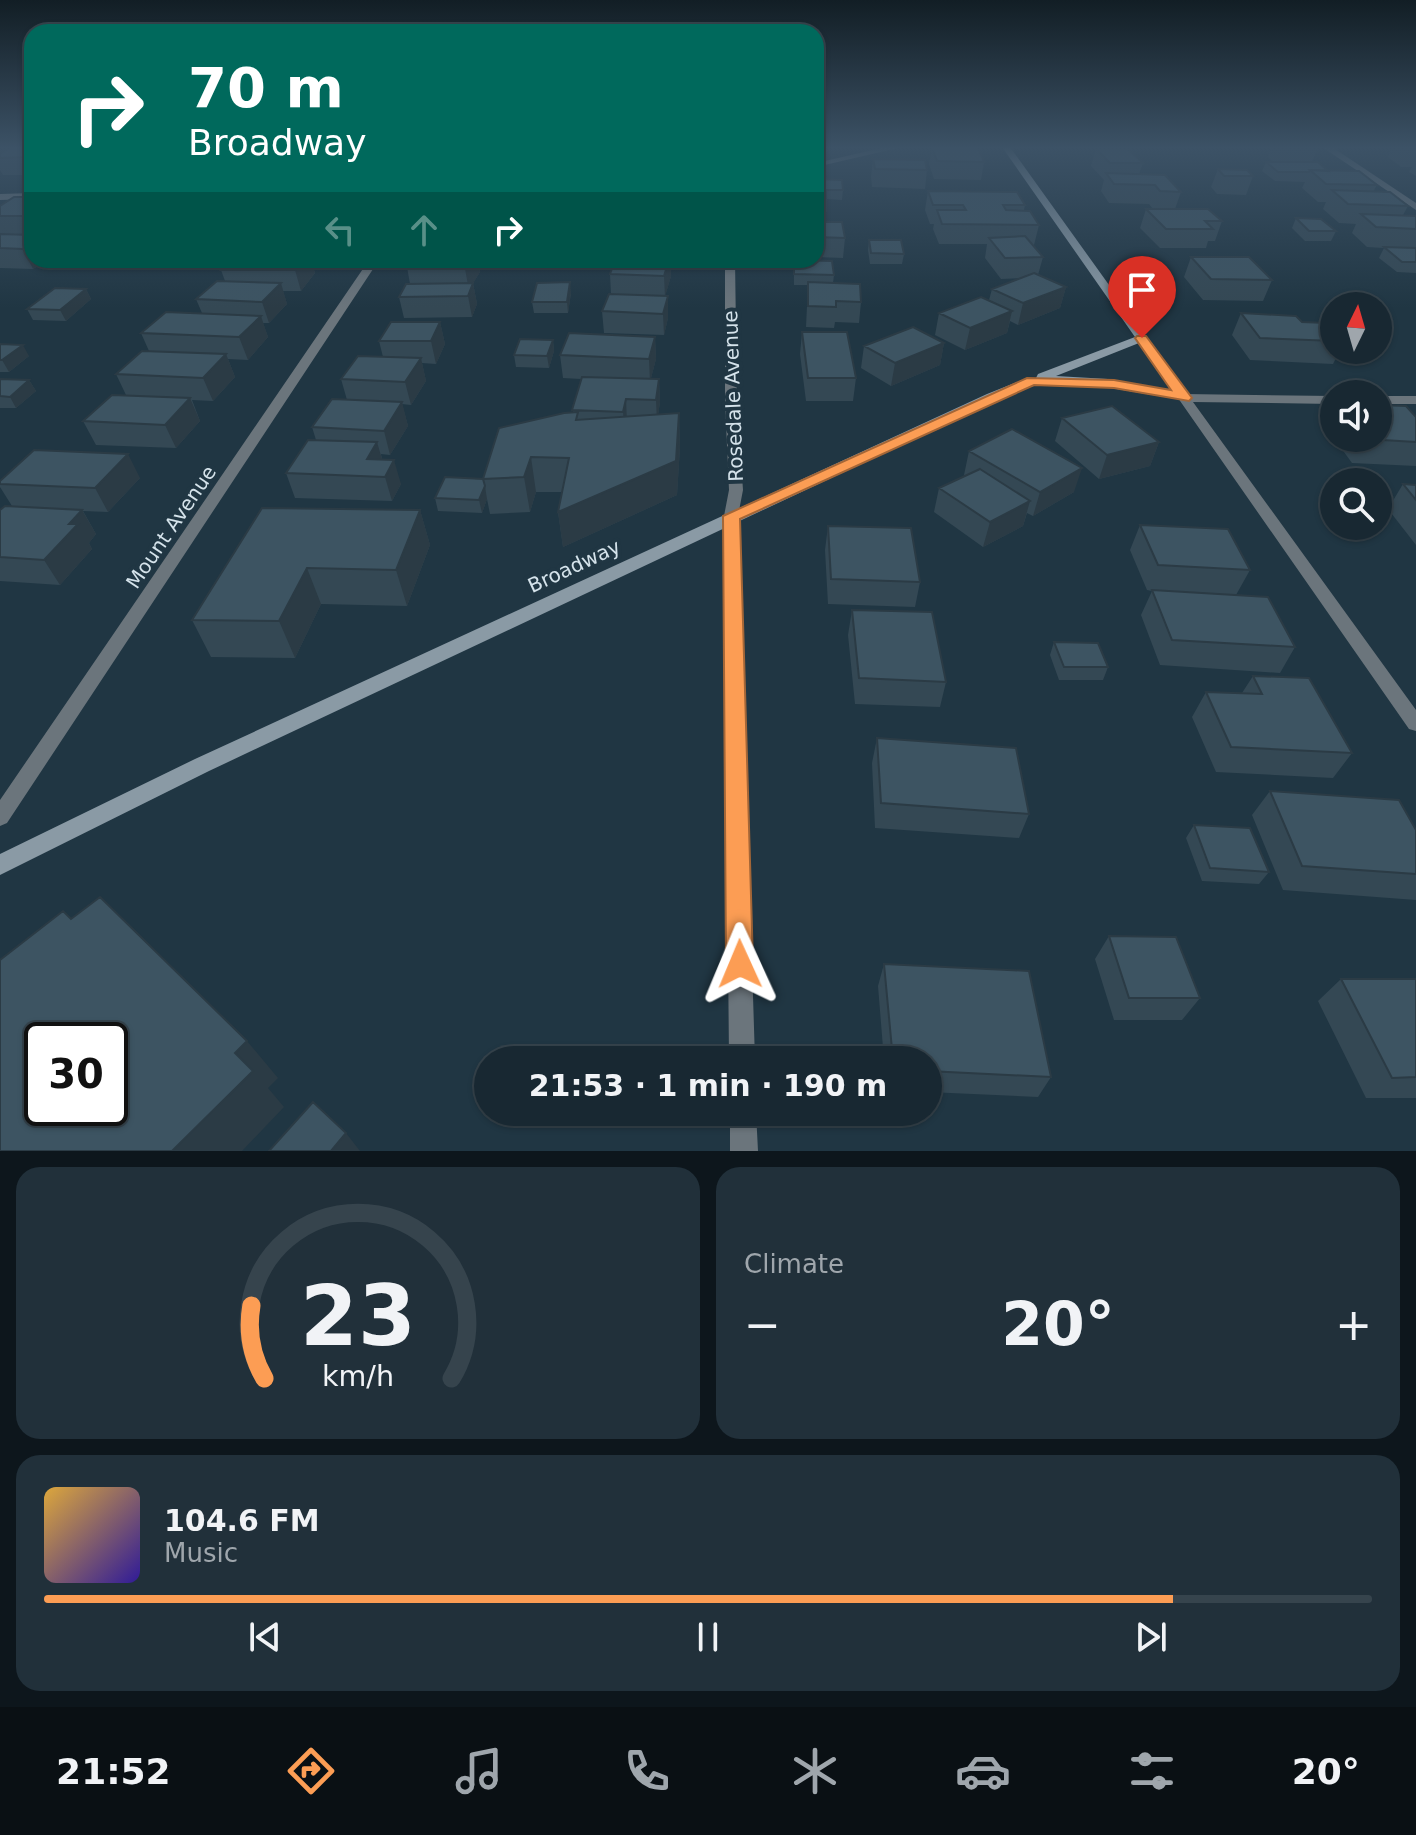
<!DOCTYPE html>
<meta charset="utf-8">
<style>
:root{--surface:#182832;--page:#21303a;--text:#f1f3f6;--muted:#9fa6ac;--line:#36444d;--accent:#fc9d54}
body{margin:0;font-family:"DejaVu Sans",sans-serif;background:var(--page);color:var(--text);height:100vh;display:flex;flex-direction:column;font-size:30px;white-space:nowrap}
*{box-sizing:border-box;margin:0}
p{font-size:26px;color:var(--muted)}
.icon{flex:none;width:44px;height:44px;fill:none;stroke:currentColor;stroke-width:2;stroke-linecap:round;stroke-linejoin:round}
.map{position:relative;height:1151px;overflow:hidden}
.details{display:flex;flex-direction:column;gap:16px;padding:16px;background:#0d161c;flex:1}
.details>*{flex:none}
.guide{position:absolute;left:24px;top:24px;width:800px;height:244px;border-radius:24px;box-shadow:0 2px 6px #0004,0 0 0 2px var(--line);background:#00695c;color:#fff;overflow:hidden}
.needle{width:52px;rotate:5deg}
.controls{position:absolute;left:1320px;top:292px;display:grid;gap:16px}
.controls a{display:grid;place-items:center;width:72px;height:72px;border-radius:50%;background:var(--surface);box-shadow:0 2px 6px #0004,0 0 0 2px var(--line);font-size:40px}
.speed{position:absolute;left:24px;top:1022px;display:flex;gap:16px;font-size:40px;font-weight:700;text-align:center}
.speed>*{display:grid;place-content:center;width:104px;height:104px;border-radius:50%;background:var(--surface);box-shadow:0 2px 6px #0004,0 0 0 2px var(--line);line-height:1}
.speed .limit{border:4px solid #111;border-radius:12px;background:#fff;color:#111}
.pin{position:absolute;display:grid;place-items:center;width:68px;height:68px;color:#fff;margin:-82px -34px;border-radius:50% 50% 50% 0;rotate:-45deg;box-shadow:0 0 8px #0007}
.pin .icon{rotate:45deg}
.me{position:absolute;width:88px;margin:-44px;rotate:359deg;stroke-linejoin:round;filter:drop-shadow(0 0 6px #0008)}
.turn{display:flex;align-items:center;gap:28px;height:168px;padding:0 32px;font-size:36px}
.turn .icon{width:104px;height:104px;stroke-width:2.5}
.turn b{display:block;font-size:56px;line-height:68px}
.lanes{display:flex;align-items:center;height:76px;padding:0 32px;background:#0003;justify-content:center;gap:40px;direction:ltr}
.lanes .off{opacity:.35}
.big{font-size:60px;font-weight:700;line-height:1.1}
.details .widget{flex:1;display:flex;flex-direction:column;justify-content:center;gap:12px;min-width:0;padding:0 28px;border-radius:24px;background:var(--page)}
.details .dial{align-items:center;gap:0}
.dial svg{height:208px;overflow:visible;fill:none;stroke:var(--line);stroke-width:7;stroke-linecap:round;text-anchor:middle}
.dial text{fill:var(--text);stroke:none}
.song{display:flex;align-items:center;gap:24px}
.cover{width:96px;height:96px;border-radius:12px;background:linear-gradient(135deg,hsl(40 70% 55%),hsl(250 70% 35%))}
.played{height:8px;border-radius:4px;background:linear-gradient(90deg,var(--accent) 85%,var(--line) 85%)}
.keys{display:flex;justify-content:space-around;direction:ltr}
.heat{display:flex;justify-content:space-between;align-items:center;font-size:44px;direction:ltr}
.details .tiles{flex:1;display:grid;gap:16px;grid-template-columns:1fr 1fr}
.widget:last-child{grid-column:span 2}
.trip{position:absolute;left:474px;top:1046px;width:468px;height:80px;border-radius:40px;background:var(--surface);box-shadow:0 2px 6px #0004,0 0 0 2px var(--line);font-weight:700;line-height:80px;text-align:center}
.dock{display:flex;height:128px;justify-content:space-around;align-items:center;background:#0a1014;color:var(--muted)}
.dock .icon{width:56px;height:56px}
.dock .current{color:var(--accent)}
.dock b{font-size:36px;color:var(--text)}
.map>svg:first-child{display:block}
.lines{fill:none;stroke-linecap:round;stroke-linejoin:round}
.street{fill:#6b757c;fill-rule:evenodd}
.secondary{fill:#8a9aa5;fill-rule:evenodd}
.wall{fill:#344854}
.shaded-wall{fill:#2b3b45}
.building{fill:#3d5462;stroke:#2b3b45;stroke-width:2;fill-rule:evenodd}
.route{fill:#fc9d54;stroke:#a46637;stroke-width:2}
.labels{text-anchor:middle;stroke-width:8;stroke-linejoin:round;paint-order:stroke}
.street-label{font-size:20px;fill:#d5e3eb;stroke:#203643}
</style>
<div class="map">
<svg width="1416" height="1151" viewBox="0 0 1416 1151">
<rect width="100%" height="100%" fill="#203643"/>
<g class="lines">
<path class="street" d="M886 147H902L816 167V163Z
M1322 147H1332L1416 203V210Z
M32 193V199L0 200V194Z
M369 260H379L7 823 0 826V800Z
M725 260H735L737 401 743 490 738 516 755 1060H729L724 516 729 490 725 401Z
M1184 394 1334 396V404L1193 402 1416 710V731L1409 729 1178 398Z
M1378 396H1416V404H1378Z
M730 1112H756L758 1151H730Z"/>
<path class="secondary" d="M1002 147H1010L1188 395V401L1087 384 1048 383 1020 389 209 771 0 875V854L195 759 987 394 1017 382 1036 378 1038 374 1135 337ZM1139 343 1173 391 1108 379 1056 376Z"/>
</g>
<path class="wall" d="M32 147V175H3L0 170V154Z
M932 147 984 162 981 180 934 179 929 164Z
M1271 147H1317L1318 148 1312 162 1328 171 1377 185 1373 192 1408 206 1403 215 1416 216V273L1397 272 1379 258 1384 248 1367 247 1352 233 1356 224 1339 223 1323 209 1326 202H1318L1302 188 1305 182 1275 181 1262 171 1266 162H1273L1268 157Z
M1392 147H1416V176L1409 172 1412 167H1401L1388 157Z
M1096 149 1143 163 1139 174 1181 192 1175 209 1222 221 1215 241H1208L1206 248H1160L1140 228 1146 209H1153L1149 204 1109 203 1101 191 1104 180 1091 166Z
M873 159 927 170 925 189 872 187 871 177Z
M1218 169 1253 176 1246 195 1217 194 1211 187Z
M816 179 843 190 842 200 826 199 825 222 845 238 843 258 816 257Z
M928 191 1025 205 1024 210 1039 225 1034 245H1032L1043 257 1038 275 1066 287 1060 308 1018 325 1010 321 1007 333 965 350 935 335 939 313 989 300 992 289 1021 278 1001 279 985 258 987 244H939L933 229 934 224H930L925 210Z
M32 197V260H75L70 265 47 266 45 262 33 269 0 268V206Z
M1296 218 1336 231 1331 241H1305L1292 228Z
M869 240 904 254 902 264H870L868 250Z
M1191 257 1272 280 1263 301 1203 300 1184 277Z
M169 260H311L315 273 301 291H283L287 304 269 323H263L268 337 248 360 228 359 235 377 213 401 192 400 200 421 176 448 96 445 83 421 126 395 116 374 149 351 141 333 202 313 196 299 225 281 221 270 227 264H205L204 262 196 268H172Z
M412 260H484H478L480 272 473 283 477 304 472 317 404 318 399 297 410 284 407 267Z
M613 260H670L671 276 665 296H668V318L664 335 604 333 602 311 611 294 610 274 614 263Z
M794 260 834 275 833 283 861 302 859 323 835 322 834 328 806 327 808 285H794Z
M86 289 91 299 66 321 33 320 27 309Z
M571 293 568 313H534L532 302Z
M1241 313 1302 322 1334 329V350H1340L1333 364 1250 360 1232 335Z
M440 322 445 344 436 364 422 363 426 381 411 405 402 404 408 426 390 455 381 454 382 459 401 484 392 501 295 498 286 473 316 440 312 427 347 400 341 379 383 357 379 341Z
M802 332 856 378 853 401H806L800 354Z
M655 337 656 359 651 378 659 379 660 402 658 415 679 413 680 447 677 495 563 547 558 512 562 492H536L530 512 490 514 487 499 482 513 438 511 435 498 483 479 573 412 581 379 563 378 560 355Z
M553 340 554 351 549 368 516 367 514 355Z
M944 343 940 365 891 386 861 368 864 346Z
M0 344 29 356 9 372H0Z
M0 379 29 380 36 391 16 408H0Z
M1334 409V438H1378L1416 417V466L1352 463 1325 426Z
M1062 418 1159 442 1150 466 1099 479 1055 441Z
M969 451 1074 492 1033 516 1027 513 1023 526 983 547 934 512 939 488 966 476 964 475Z
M140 478 108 512 83 511 96 534 89 543 92 549 60 585 0 581V510L12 506 0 487V481Z
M1403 484 1416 485V545L1388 509Z
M420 510 430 545 407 606 321 604 295 658 211 657 192 620Z
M1140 525 1250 570 1236 595 1295 647 1280 673 1160 665 1141 615 1152 591 1147 590 1130 550Z
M828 526 920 582 915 607 828 604 825 550Z
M852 610 946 682 940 707 855 704 848 635Z
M1054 642 1108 667 1103 680H1059L1050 655Z
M1253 676 1352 753 1333 778 1216 772 1192 717 1206 692 1242 693Z
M877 738 1029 814 1019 838 875 828 872 763Z
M1270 791 1416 830V900L1283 890 1252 815Z
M1194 825 1269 872 1259 884 1202 881 1186 838Z
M1109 936 1200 998 1182 1020H1114L1095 959Z
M884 964 1051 1077 1038 1097 928 1092V1060H884L878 986Z
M1341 979H1416V1098H1366L1318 1001Z"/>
<path class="shaded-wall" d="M32 153V172L25 157Z
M32 243V260H44L45 262 33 269 23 249Z
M68 260H75L70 265Z
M193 260H204V262L196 268Z
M303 260H311L315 273 301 291 295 270Z
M471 260H478L480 272 469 290 465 269Z
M669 260H670L671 276 665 297 664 276Z
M570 282 571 293 568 313 567 302Z
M281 283 287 304 269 323 262 302Z
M473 283 477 304 472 317 468 296Z
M1066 287 1060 308 1018 325 1023 303Z
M86 289 91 299 66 321 60 310Z
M668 296V318L664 335 663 314Z
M1012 311 1007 333 965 350 970 328Z
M261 316 268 337 248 360 239 337Z
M440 322 445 344 436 364 431 341Z
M655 337 656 359 650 382 649 359Z
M553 340 554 351 549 368 547 356Z
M944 343 940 365 891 386 895 363Z
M23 345 29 356 9 372 2 360Z
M226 354 235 377 213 401 203 378Z
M421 358 426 381 411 405 405 382Z
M659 379 660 402 657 423 656 400Z
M29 380 36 391 16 408 10 397Z
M190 398 200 421 176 448 165 425Z
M626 399 627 423 625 435 623 412Z
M402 402 408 426 390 455 384 431Z
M679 413 680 447 677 495 563 547 558 512Z
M377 442 384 466 367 459Z
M1159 442 1150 466 1099 479 1107 455Z
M128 454 140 478 108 512 95 488Z
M531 457 536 492 530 512 524 477Z
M394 460 401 484 392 501 385 477Z
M1082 468 1074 492 1033 516 1040 492Z
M485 486 487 499 482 513 479 500Z
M1030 501 1023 526 983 547 990 522Z
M82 510 96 534 89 543 92 549 60 585 44 560 69 524Z
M420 510 430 545 407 606 396 570Z
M307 568 321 604 295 658 279 621Z
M247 1041 278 1078 268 1088 284 1107 242 1151H172L235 1053Z
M346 1133 360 1151H331Z"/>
<path class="building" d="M10 147H32V153L25 157 0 158V154Z
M932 147H978L984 162 937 161Z
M1096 149H1128L1143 163H1110Z
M873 159 925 160 927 170 875 169Z
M1266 162H1318L1328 171 1310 170 1309 172H1278Z
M1218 169 1247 170 1253 176H1224Z
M1310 170 1359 171 1377 185 1326 184Z
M1106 173 1165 175 1181 192 1160 191 1155 185 1114 184Z
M816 179 842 180 843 190H816Z
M1332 190 1390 192 1408 206 1348 204Z
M928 191 1017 192 1025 205H1003L1006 210 1030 211 1039 225 942 224 937 210H966L963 205H933Z
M816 192H826V211L816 210Z
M14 197H32V216H0V206Z
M1146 209H1208L1222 221H1205L1213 229H1166Z
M1361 214 1416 216V229L1376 227Z
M1296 218 1321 219 1336 231H1309Z
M816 222H842L845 238 816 237Z
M0 234 32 235V243L23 249 0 248Z
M1025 236 1043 257 1005 258 989 238Z
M869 240H901L904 254 871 253Z
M1384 247 1416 248V262H1402Z
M1191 257H1249L1272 280 1211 279Z
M231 260H303L295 270H221Z
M412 260H471L465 269 407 267Z
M615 260H669L664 276 610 274Z
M794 260 832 261 834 275 794 274Z
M1034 273 1066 287 1023 303 992 289Z
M217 281 281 283 262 302 196 299Z
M570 282 567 302H532L537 283Z
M808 282 860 284 861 302 836 301V307L808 306Z
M473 283 468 296 399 297 406 284Z
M55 288 86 289 60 310 27 309Z
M609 294 668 296 663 314 602 311Z
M981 297 1012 311 970 328 939 313Z
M166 312 261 316 239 337 141 333Z
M1241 313 1296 316 1302 322 1328 323 1334 329V341L1260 338Z
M391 322H440L431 341H379Z
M913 327 944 343 895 363 864 346Z
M802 332H847L856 378H808Z
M569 333 655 337 649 359 560 355Z
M520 339 553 340 547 356 514 355Z
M0 344H1L23 345 2 360H0Z
M142 351 226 354 203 378 116 374Z
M358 356 421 358 405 382 341 379Z
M582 377 659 379 656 400 626 399 623 412 572 410Z
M0 379 29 380 10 397 0 396Z
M112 395 190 398 165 425 83 421Z
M332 399 402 402 384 431 312 427Z
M1378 405 1406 406 1416 417V442L1366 439 1365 438H1378Z
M1112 406 1159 442 1107 455 1062 418Z
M578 412 576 420 679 413 676 461 558 512 569 458 531 457 524 477 483 479 499 428 564 413Z
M1012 429 1082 468 1040 492 969 451Z
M308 440 377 442 367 459 394 460 385 477 286 473Z
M34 450 128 454 95 488 0 484V481Z
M980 469 1030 501 990 522 939 488Z
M445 477 485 479H483L485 486 479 500 435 498Z
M1403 484 1416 485V500Z
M5 506 82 510 69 524H78L44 560 0 557V510Z
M262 508 420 510 396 570 307 568 279 621 192 620Z
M1140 525 1228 529 1250 570 1158 565Z
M828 526 911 528 920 582 831 579Z
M1152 590 1268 597 1295 647 1172 640Z
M852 610 932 612 946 682 859 678Z
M1054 642 1098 643 1108 667H1064Z
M1253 676 1309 678 1352 753 1231 747 1206 692 1262 694Z
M877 738 1016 748 1029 814 881 803Z
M1270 791 1399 800 1416 830V874L1302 866Z
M1194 825 1250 828 1269 872 1210 868Z
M100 897 247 1041 235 1053 253 1071 172 1151H0V960L63 911 71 919ZM42 1040H110V1108H42Z
M1109 936 1176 937 1200 998H1129Z
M884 964 1029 971 1051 1077 928 1071V1060H893Z
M1341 979H1416V1077L1392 1078Z
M313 1102 346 1133 331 1151H269Z"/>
<linearGradient id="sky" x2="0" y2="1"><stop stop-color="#121e25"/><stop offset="0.48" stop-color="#3c5266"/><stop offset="1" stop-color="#3c5266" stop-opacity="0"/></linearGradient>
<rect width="1416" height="308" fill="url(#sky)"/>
<path class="route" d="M1137 336H1146L1192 398 1189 401 1114 388 1034 385 740 519 753 964 749 973 740 977 730 973 726 964 723 516 1027 378 1114 380 1171 390 1135 338Z"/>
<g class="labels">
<g class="street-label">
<text transform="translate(733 396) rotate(-92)" y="7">Rosedale Avenue</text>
<text transform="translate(171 527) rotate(-56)" y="7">Mount Avenue</text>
<text transform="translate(574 566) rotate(-25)" y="7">Broadway</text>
</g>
</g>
</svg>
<div class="controls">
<a><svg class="needle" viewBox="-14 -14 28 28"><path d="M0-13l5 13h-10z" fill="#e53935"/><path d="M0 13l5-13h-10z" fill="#9fa6ac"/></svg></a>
<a><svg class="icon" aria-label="sound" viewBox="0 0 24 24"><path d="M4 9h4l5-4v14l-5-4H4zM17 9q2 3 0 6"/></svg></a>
<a><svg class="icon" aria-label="search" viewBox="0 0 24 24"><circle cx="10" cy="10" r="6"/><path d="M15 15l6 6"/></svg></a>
</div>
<div class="speed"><div class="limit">30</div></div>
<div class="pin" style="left:1142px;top:338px;background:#d93025"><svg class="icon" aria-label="arrive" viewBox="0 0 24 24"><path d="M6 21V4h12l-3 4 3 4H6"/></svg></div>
<svg class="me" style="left:740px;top:964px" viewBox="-20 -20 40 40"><path d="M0-17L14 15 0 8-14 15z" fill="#fc9d54" stroke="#fff" stroke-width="4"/></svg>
<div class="trip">21:53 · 1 min · 190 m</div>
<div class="guide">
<div class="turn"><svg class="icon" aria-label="right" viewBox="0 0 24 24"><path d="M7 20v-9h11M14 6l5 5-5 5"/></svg><div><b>70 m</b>Broadway</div></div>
<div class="lanes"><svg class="icon off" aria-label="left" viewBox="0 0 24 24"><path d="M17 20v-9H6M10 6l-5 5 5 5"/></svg><svg class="icon off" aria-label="ahead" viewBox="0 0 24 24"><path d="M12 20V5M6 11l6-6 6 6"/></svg><svg class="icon" aria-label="right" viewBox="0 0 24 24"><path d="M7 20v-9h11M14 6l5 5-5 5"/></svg></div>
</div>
</div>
<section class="details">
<div class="tiles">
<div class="widget dial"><svg viewBox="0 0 100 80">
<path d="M14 69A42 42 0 1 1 86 69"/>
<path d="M14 69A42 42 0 0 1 9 41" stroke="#fc9d54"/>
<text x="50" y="56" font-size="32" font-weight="700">23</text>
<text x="50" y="72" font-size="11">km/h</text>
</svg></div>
<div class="widget"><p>Climate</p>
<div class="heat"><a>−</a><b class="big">20°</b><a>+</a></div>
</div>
<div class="widget">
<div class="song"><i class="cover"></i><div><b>104.6 FM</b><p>Music</p></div></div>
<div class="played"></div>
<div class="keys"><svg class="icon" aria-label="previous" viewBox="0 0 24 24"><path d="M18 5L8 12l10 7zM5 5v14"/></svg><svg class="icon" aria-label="pause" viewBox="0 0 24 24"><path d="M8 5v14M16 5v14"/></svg><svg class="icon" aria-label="next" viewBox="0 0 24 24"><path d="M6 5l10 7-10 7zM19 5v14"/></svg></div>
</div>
</div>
</section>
<nav class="dock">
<b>21:52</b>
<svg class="icon current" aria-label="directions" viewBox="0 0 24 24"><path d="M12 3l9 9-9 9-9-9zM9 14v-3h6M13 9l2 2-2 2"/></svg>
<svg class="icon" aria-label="music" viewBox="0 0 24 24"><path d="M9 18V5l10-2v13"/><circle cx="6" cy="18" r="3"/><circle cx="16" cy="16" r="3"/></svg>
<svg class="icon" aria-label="phone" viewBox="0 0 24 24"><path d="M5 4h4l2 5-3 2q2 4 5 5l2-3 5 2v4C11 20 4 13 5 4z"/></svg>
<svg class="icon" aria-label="climate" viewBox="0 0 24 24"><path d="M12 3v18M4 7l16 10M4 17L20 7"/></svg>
<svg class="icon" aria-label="car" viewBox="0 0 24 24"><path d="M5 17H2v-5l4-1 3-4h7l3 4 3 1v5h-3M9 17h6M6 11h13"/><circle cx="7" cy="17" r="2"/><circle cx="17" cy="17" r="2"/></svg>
<svg class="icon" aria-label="filters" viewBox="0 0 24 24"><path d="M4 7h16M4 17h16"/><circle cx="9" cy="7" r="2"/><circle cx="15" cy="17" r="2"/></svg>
<b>20°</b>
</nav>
